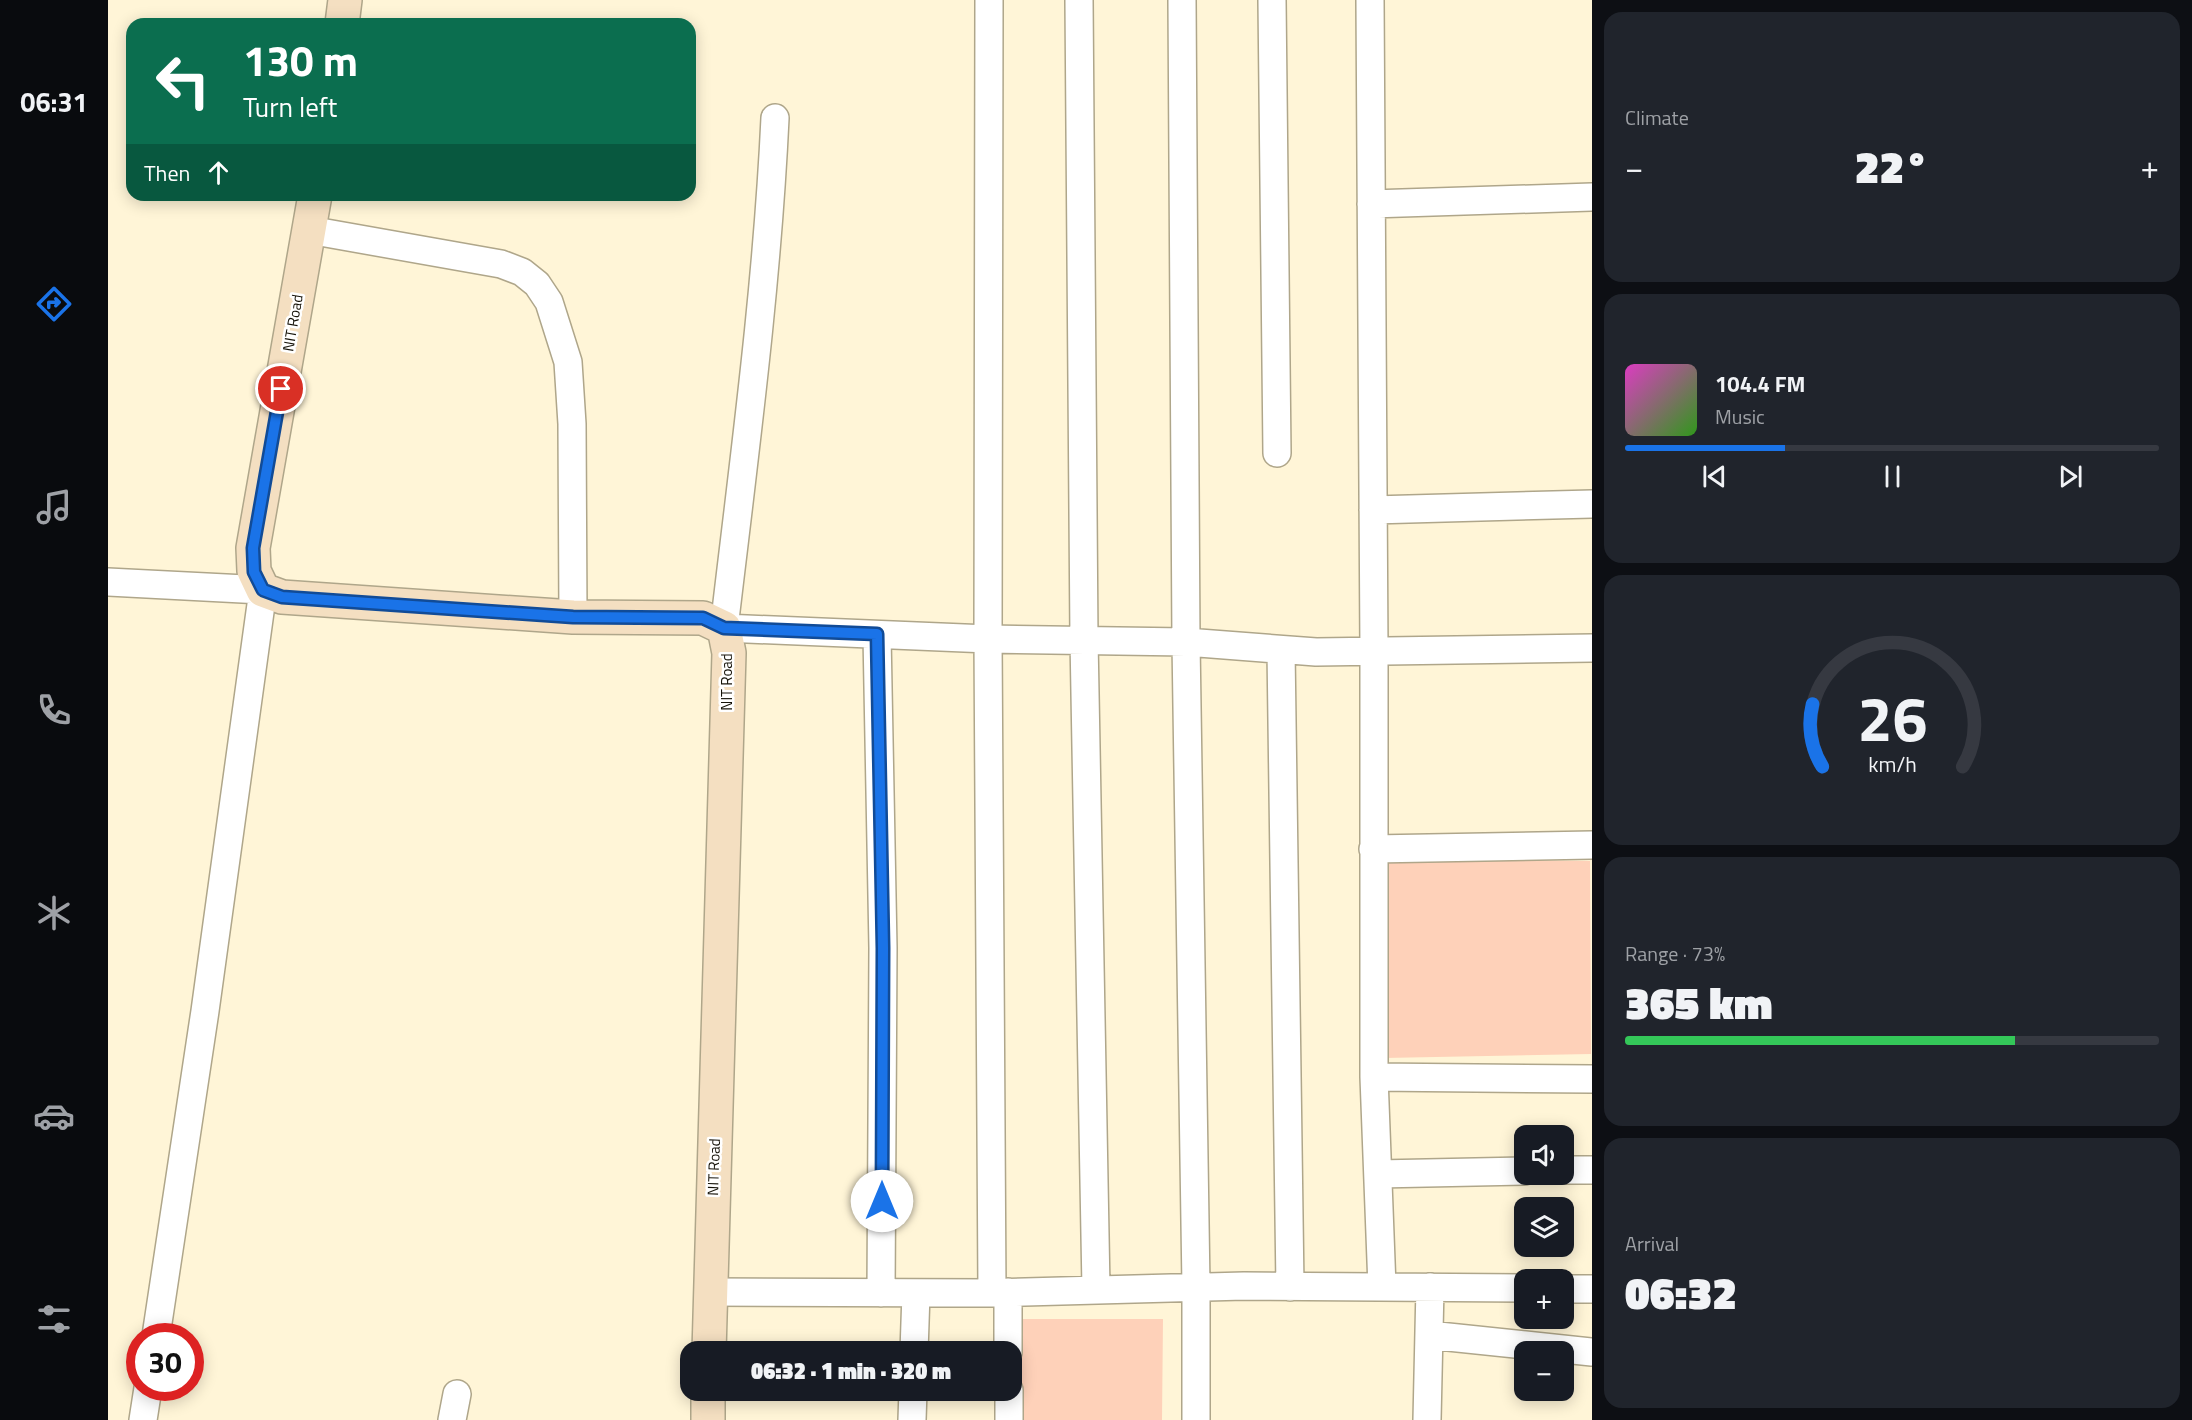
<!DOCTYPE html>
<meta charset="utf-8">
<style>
:root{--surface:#171b24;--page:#20242c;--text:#f1f3f6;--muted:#9ea1a6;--line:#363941;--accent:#1a73e8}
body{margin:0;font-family:"Titillium Web",sans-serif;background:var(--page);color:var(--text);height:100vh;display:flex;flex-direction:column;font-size:22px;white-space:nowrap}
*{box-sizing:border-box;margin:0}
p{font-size:20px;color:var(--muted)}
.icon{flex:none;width:33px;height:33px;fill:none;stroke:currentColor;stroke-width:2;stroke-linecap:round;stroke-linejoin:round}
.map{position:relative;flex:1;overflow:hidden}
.details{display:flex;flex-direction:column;gap:12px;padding:12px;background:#0d0f14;width:600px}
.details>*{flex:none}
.hud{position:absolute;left:18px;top:18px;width:570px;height:183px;border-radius:18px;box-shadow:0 3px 15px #0003;background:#0b6e4f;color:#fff;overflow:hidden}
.controls{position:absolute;left:1406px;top:1125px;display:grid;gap:12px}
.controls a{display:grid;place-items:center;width:60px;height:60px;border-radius:12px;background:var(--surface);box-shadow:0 3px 15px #0003;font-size:30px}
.speed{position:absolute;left:18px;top:1323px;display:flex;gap:12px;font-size:30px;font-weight:700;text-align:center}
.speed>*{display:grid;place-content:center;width:78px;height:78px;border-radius:50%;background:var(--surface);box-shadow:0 3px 15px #0003;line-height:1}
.speed .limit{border:9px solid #d22;background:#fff;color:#111}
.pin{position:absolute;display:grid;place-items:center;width:51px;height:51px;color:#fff;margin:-26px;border:3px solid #fff;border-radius:50%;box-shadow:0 2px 6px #0007}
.me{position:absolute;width:66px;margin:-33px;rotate:0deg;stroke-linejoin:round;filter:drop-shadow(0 0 4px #0008)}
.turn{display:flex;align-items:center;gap:21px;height:126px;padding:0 18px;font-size:27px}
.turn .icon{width:78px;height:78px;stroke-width:2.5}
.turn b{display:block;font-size:42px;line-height:51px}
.then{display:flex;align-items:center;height:57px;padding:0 18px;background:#0003;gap:12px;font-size:22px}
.big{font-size:45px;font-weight:800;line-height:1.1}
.details .tile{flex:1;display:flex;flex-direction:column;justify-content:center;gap:9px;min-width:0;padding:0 21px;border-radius:18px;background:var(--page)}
.details .dial{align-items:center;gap:0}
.dial svg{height:156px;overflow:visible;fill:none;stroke:var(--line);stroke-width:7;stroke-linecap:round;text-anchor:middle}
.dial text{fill:var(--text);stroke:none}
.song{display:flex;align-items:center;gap:18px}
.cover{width:72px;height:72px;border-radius:9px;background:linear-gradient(135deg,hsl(310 70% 55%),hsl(110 70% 35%))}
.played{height:6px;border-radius:3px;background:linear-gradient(90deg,var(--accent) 30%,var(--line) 30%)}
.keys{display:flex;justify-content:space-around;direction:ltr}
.heat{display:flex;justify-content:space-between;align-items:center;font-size:33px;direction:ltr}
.charge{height:9px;border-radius:4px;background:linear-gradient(90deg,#34c759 73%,var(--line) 0)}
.trip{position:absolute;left:572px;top:1341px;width:342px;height:60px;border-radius:18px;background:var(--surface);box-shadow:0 3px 15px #0003;font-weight:800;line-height:60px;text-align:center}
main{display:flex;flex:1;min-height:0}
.tab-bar{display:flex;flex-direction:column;width:108px;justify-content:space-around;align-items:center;background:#090b0e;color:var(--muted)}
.tab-bar .icon{width:42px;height:42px}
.tab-bar .active{color:var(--accent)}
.tab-bar b{font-size:27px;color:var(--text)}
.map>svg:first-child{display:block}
.green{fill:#fed1b9}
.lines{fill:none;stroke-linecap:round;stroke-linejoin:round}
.minor-casing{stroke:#afa68a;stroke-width:30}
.secondary-casing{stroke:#afa68a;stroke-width:36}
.minor{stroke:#fff;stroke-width:27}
.secondary{stroke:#f4dfc1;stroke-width:33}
.route-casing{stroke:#114b97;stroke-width:15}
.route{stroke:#1a73e8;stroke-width:10}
.labels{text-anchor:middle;stroke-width:5;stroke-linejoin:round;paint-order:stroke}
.street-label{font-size:15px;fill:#151208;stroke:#fff}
</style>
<main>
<nav class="tab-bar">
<b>06:31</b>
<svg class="icon active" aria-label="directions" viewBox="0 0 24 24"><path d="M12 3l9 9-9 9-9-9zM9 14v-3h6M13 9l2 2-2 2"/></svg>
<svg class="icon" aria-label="music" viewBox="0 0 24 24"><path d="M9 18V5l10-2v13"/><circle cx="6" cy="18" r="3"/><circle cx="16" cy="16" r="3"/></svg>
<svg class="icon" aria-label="phone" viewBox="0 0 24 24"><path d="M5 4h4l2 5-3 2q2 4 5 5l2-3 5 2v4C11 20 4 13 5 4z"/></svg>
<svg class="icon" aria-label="climate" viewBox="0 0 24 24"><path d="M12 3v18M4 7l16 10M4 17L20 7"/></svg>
<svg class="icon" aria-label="car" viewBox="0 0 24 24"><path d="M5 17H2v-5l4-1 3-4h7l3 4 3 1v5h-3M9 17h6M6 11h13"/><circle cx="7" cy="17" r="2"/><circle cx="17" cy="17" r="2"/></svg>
<svg class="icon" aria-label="filters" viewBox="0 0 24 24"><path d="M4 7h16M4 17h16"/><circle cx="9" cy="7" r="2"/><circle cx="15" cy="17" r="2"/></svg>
</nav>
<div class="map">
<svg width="1484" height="1420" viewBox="0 0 1484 1420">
<rect width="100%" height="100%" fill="#fff5d7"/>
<path class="green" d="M1272 859 1482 861 1483 1054 1276 1058Z
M910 1319H1055L1054 1420H910Z"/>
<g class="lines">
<g class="minor-casing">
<path id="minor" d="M881 0 880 639 884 1293
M971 0 976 639 988 1289
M1074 0 1078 642 1088 1287V1420
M1164 0 1169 453
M1262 0 1266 651V1077L1274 1287
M667 118C659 289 636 458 616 628L880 639 1078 642 1208 652 1484 648
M1263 204 1484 197
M201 230 393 264 414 272 429 284 441 302 460 362 464 424 465 617
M1265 510 1484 504
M0 582 155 590 97 1011 48 1336
M769 635 775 948 773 1293
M1173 650 1182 1287
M1265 849 1484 845
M1266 1077 1484 1079
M1455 1170H1484
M1270 1174 1416 1171
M1455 1289H1484
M602 1292 884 1293 1136 1286 1416 1288
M900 1292V1352
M1321 1335 1484 1352
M806 1352 808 1293
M901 1390V1420
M35 1420 40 1388
M344 1420 349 1394
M804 1420 805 1390
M1319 1420 1322 1287"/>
</g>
<g class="secondary-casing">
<path id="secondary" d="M234 24 237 0
M207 195 145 548 146 571 155 590 174 597 465 617 595 618 616 628 621 653 601 1352
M600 1420V1390"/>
</g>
<use href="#minor" class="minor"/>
<use href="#secondary" class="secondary"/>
</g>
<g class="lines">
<g class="route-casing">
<path id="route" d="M173 389 145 548 146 572 155 590 174 597 465 617 595 618 616 628 769 634 775 948 774 1201"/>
</g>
<use href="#route" class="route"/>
</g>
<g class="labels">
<g class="street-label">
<text transform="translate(185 323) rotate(-80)" y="5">NIT Road</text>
<text transform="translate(619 682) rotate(-90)" y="5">NIT Road</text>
<text transform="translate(606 1167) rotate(-88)" y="5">NIT Road</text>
</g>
</g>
</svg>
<div class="controls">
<a><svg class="icon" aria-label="sound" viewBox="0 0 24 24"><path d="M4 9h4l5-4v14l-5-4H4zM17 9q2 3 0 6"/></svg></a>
<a><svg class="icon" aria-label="layers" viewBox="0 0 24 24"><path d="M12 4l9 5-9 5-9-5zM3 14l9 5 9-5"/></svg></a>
<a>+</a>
<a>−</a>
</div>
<div class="speed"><div class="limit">30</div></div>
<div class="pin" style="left:173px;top:389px;background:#d93025"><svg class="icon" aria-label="arrive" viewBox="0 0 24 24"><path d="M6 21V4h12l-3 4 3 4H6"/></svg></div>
<svg class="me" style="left:774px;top:1201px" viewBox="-20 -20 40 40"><circle r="19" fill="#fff"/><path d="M0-13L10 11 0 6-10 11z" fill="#1a73e8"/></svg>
<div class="trip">06:32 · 1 min · 320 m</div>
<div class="hud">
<div class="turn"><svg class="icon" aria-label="left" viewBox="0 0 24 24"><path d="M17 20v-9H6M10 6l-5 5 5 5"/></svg><div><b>130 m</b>Turn left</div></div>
<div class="then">Then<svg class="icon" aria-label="ahead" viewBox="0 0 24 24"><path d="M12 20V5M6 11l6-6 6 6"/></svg></div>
</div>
</div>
<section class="details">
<div class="tile"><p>Climate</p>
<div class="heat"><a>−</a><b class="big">22°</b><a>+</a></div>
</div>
<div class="tile">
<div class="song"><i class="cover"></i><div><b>104.4 FM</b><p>Music</p></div></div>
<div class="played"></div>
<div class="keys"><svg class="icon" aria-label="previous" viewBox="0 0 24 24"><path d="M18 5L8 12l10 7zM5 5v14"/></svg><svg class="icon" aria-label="pause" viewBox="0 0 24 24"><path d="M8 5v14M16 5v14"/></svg><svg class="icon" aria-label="next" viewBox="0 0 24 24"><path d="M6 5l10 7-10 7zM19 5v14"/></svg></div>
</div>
<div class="tile dial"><svg viewBox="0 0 100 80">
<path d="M14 69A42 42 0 1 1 86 69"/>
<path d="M14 69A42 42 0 0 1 9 37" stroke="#1a73e8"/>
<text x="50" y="56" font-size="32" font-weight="700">26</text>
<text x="50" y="72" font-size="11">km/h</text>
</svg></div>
<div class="tile"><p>Range · 73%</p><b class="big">365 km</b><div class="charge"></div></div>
<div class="tile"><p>Arrival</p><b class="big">06:32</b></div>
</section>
</main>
